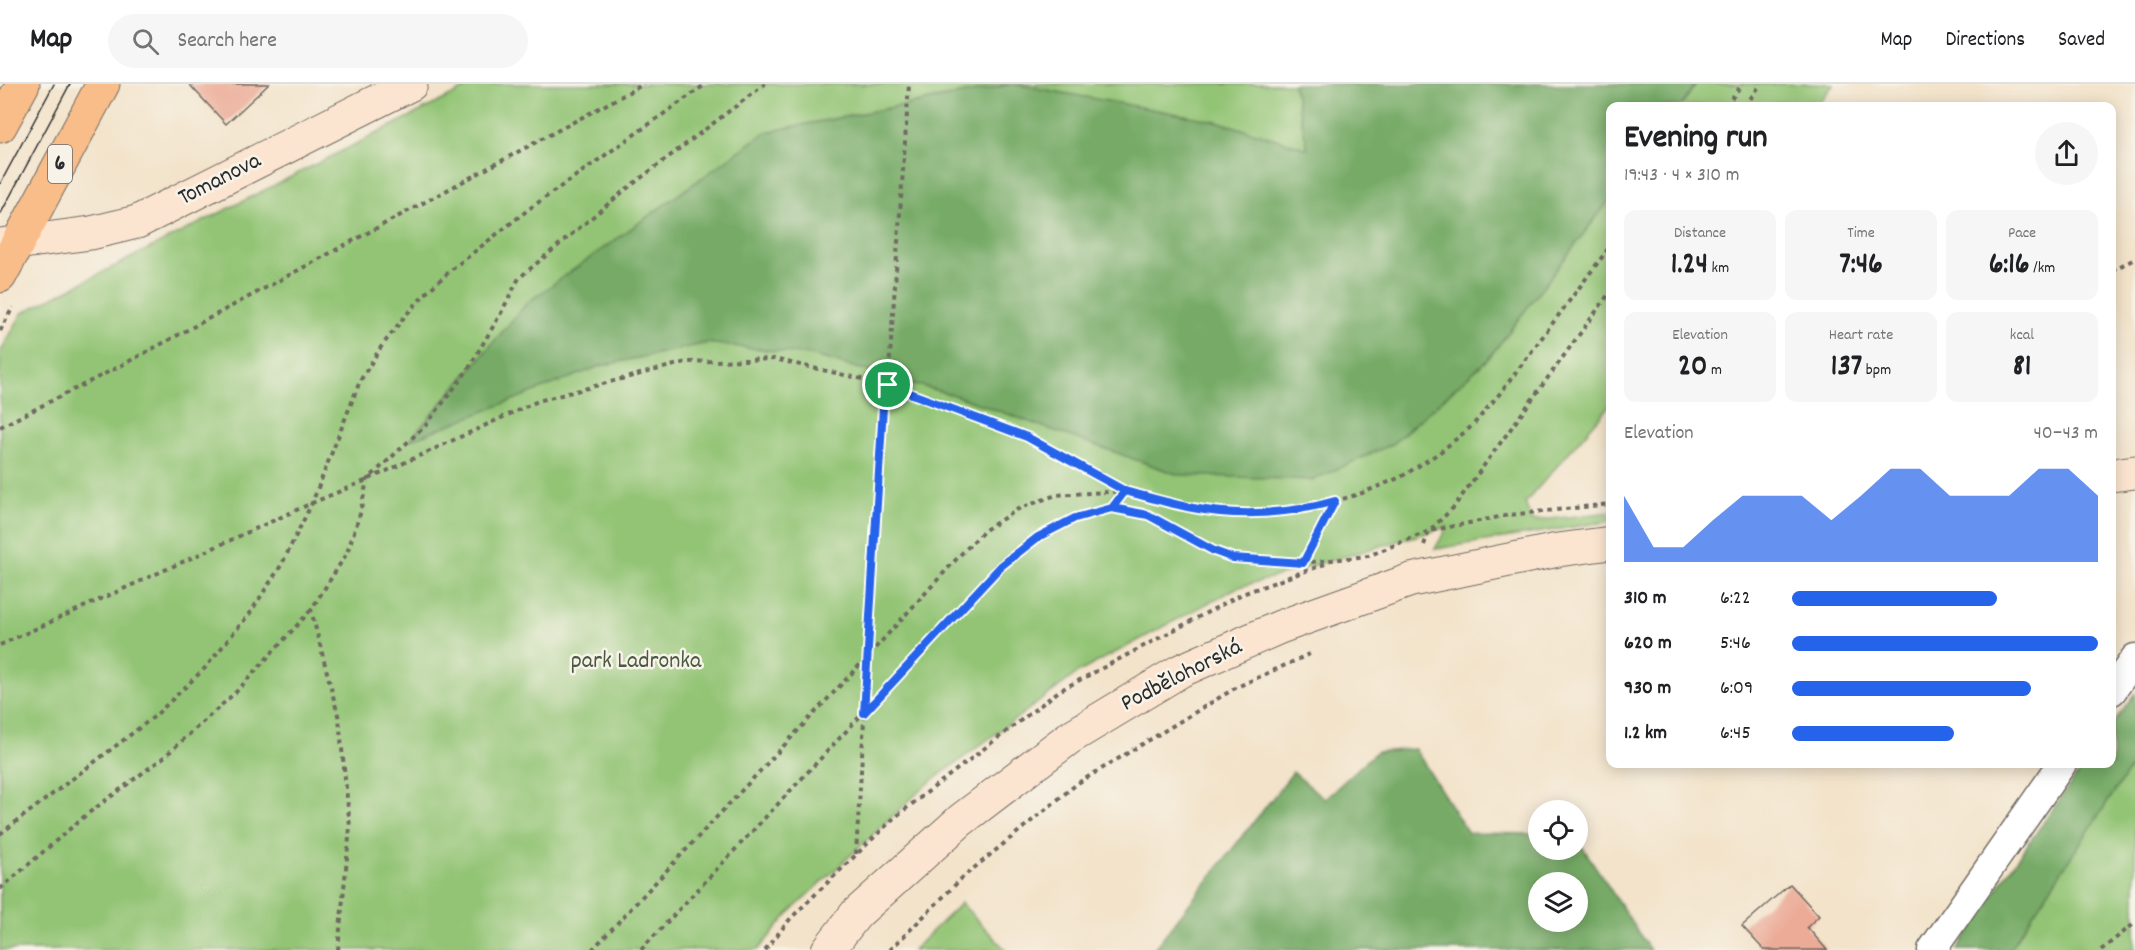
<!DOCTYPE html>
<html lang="en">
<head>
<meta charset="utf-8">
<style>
	:root { --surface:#fff; --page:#f6f6f6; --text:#202124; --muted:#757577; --line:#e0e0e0; --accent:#2563eb }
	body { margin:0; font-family:Dekko,sans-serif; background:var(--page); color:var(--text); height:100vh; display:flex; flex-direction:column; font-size:22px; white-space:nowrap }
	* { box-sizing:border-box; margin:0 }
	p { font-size:20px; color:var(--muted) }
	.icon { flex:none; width:33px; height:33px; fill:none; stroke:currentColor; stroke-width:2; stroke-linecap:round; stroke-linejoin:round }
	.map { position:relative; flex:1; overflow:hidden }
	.panel { position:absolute; left:1606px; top:18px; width:510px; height:666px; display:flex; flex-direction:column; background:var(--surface); border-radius:12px; box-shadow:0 3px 15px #0003 }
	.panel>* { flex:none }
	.tools { position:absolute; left:1528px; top:716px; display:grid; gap:12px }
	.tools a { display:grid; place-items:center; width:60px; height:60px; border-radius:50%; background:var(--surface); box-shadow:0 3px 15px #0003; font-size:30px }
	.pin { position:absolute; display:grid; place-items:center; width:51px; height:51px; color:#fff; margin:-26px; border:3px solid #fff; border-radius:50%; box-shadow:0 2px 6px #0007 }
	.round { display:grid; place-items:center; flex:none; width:63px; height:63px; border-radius:32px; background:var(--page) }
	.headline { display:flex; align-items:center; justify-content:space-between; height:102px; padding:0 18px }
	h1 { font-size:33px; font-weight:700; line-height:45px }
	.figures { display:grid; grid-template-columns:repeat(3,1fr); gap:9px; height:102px; padding:6px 18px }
	.figures div { display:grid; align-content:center; border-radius:12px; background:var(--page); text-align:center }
	.figures b { font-size:30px; font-weight:700 }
	.figures small { font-size:16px; font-weight:400 }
	.figures p { font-size:16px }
	.chart { height:168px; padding:12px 18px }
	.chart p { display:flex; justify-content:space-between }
	.chart svg { width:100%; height:108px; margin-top:6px; fill:var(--accent); opacity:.7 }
	ul { padding:0 18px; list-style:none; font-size:20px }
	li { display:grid; grid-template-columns:96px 72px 1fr; align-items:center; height:45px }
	li i { height:15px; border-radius:8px; background:var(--accent) }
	header { display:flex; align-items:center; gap:36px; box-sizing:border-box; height:84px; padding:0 30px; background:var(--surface); border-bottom:2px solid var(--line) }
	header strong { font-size:28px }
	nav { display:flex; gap:33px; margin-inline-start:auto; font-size:21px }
	.search { width:420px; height:54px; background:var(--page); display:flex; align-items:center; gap:15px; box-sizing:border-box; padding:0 21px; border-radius:33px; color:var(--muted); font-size:22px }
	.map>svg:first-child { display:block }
	.green { fill:#93c474; stroke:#5f7850; stroke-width:1.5 }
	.forest { fill:#76aa66; stroke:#506a48; stroke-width:1.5; fill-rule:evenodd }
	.building { fill:#ecab97 }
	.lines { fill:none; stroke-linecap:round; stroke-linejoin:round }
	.street-casing { stroke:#716b63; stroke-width:31 }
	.secondary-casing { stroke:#716b63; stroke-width:35 }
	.primary-casing { stroke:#716b63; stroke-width:35 }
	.path { stroke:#716b63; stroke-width:4; stroke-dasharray:4.5 4.5; stroke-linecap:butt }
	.street { stroke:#fff; stroke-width:28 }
	.secondary { stroke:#fce5d0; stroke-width:33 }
	.primary { stroke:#f8bd89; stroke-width:33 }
	.tram { stroke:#2b2b2b; stroke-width:1.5 }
	.route-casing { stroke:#fff; stroke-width:12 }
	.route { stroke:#2563eb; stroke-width:8 }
	.labels { text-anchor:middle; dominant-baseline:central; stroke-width:5; stroke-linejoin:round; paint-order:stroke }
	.shield { fill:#f7f3e8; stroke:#686764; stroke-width:1.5 }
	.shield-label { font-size:22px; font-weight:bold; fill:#2b2b2b }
	.street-label { font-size:24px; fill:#2b2b2b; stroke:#f7f3e8 }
	.park-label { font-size:24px; fill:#4a5941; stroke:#f7f3e8 }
</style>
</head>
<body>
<header>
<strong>Map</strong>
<div class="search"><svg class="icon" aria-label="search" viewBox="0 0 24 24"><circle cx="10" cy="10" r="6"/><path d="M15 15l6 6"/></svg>Search here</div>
<nav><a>Map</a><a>Directions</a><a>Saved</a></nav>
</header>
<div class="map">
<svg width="2135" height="866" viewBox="0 0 2135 866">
	<rect width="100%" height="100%" fill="#f7f3e8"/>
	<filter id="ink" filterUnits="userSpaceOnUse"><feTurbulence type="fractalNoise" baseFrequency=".0167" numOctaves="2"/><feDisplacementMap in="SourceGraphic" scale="12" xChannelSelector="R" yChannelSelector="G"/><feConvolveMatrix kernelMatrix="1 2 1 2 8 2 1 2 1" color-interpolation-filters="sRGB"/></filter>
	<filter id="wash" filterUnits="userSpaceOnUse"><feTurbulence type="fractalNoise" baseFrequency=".008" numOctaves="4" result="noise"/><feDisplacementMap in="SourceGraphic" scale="24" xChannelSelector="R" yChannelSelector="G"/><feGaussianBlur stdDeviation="1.35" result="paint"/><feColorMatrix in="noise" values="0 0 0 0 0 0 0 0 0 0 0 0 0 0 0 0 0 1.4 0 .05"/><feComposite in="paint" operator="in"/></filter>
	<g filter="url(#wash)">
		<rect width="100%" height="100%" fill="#f3e3ca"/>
		<path class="green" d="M474,0h537l-245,48 -239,171 -116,136 189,-73 107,-23 104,12 146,41 222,79 213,-31 96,-85 123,-161v206l-86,99 7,18 79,-9v9l-176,28 12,-22 -211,61 -157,84 -154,114 -134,125 -33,39h-758v-597l22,-40z
			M1014,0h279l16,65 -93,-28z
			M1696,0h138l-18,22h-135z
			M2135,677v189h-126z
			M961,819l45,47h-93z"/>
		<path class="forest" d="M1014,0l202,37 92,28 -15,-65h403l-15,22h-70v92l-123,161 -96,85 -79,36 -134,-5 -222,-79 -146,-41 -104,-12 -107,23 -190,74 117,-137 239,-171z
			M2135,609v68l-126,189h-52l52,-79 76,-107h27v-39z
			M1415,665l53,84 71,1v15h39v-9l72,110h-497l140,-178 32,27 51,-47zM1539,798h39v39h-39z"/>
		<g id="blocks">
			<path class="building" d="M189,0h80l-43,40z
				M1790,800l29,32 -12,11 20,23h-63l-22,-24z"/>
		</g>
	</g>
	<g filter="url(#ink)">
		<use href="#blocks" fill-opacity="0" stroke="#716b63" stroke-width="1.5"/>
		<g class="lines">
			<defs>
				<path id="street" d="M2112,607l23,-33
					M1932,866l130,-186"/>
				<path id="secondary" d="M0,161l91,-12 46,-11 274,-138
					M2112,391l23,-3
					M828,866l28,-36 105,-94 108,-82 111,-67 100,-44 131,-47 147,-30 53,-7"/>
				<path id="primary" d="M0,42l23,-42
					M0,192l103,-192"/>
			</defs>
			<use href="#street" class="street-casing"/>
			<use href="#secondary" class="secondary-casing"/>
			<use href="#primary" class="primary-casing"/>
			<path class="path" d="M1726,22l16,-22
				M1745,22l16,-22
				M2112,186l23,-11
				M0,247l13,-24
				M0,343l126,-64 518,-279
				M1112,424l13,-16
				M1424,461l5,-14 24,-23 158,-217
				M1303,478l32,-61
				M0,561l312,-142 55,-23 171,-79 148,-39 88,-3 114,26 139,52 98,54 68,18 42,4 39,-1 46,-6 42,-13 39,-16 38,-24 33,-27 30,-35 109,-146
				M0,750l155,-118 50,-48 45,-55 32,-49 30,-61 48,-122 21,-34 24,-31 22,-24 24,-22 78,-61 177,-125
				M856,770l27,-447 5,-22 21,-301
				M0,805l86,-74 78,-58 73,-66 73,-80
				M338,866l12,-123 -11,-108 -28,-109 36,-57 13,-39 7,-34 59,-55 41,-54 34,-58 18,-35 106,-88 140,-106
				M592,866l275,-293 95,-104 23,-23 33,-21 38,-14 69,-4
				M641,866l360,-384 37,-29 37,-19 37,-10 36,7 66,36 19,7 70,5 65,-7 61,-25 80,-16 102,-11
				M765,866l26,-32 104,-101 164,-126 183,-97 83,-30
				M890,866l73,-73 115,-94 159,-96 75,-34
				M2101,866l34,-27"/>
			<use href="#street" class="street"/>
			<use href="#secondary" class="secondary"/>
			<use href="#primary" class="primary"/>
			<path class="tram" d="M0,100l54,-100
				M0,131l70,-131"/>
		</g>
	</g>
	<g class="lines" filter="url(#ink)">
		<defs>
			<path id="route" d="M888,301l-5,22 -19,306 137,-147 37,-29 37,-19 37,-10 13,-17c23,6 45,13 68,17 45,9 98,6 142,-7l-32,62 -70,-5 -19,-7 -66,-36 -36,-7 13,-17 -98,-54 -139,-52"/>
		</defs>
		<use href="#route" class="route-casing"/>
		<use href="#route" class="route"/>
	</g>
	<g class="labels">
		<rect class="shield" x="48" y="61" width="24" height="38" rx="4.5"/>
		<g class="shield-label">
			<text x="60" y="80">6</text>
		</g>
		<g class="street-label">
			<text transform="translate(220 96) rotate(-27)">Tomanova</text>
			<text transform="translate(1182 592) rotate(-27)">Podbělohorská</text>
		</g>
		<g class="park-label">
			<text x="636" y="578">park Ladronka</text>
		</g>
	</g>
</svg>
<div class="tools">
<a><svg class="icon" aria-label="locate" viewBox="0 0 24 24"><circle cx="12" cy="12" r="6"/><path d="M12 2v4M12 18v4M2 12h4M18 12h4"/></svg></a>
<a><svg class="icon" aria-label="layers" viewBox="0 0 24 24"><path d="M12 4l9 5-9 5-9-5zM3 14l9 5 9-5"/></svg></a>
</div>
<div class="pin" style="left:888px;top:301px;background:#1e9e55"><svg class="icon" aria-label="arrive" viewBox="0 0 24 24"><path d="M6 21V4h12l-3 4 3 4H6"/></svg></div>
<section class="panel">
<div class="headline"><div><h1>Evening run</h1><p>19:43 · 4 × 310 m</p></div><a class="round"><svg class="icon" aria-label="share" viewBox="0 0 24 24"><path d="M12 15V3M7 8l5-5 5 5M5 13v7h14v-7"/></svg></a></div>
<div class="figures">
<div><p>Distance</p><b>1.24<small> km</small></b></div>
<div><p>Time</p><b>7:46</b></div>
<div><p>Pace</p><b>6:16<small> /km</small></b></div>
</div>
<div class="figures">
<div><p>Elevation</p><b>20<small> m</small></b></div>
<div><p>Heart rate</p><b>137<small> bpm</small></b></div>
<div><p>kcal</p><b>81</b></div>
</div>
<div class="chart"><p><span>Elevation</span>40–43 m</p>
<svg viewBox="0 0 160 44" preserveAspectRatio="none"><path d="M0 44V17L10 38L20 38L30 27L40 17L50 17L60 17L70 27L80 17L90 6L100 6L110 17L120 17L130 17L140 6L150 6L160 17V44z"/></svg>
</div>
<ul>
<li><b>310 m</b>6:22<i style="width:67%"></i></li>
<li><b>620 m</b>5:46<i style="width:100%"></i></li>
<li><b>930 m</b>6:09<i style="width:78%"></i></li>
<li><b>1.2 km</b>6:45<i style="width:53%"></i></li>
</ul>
</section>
</div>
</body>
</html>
